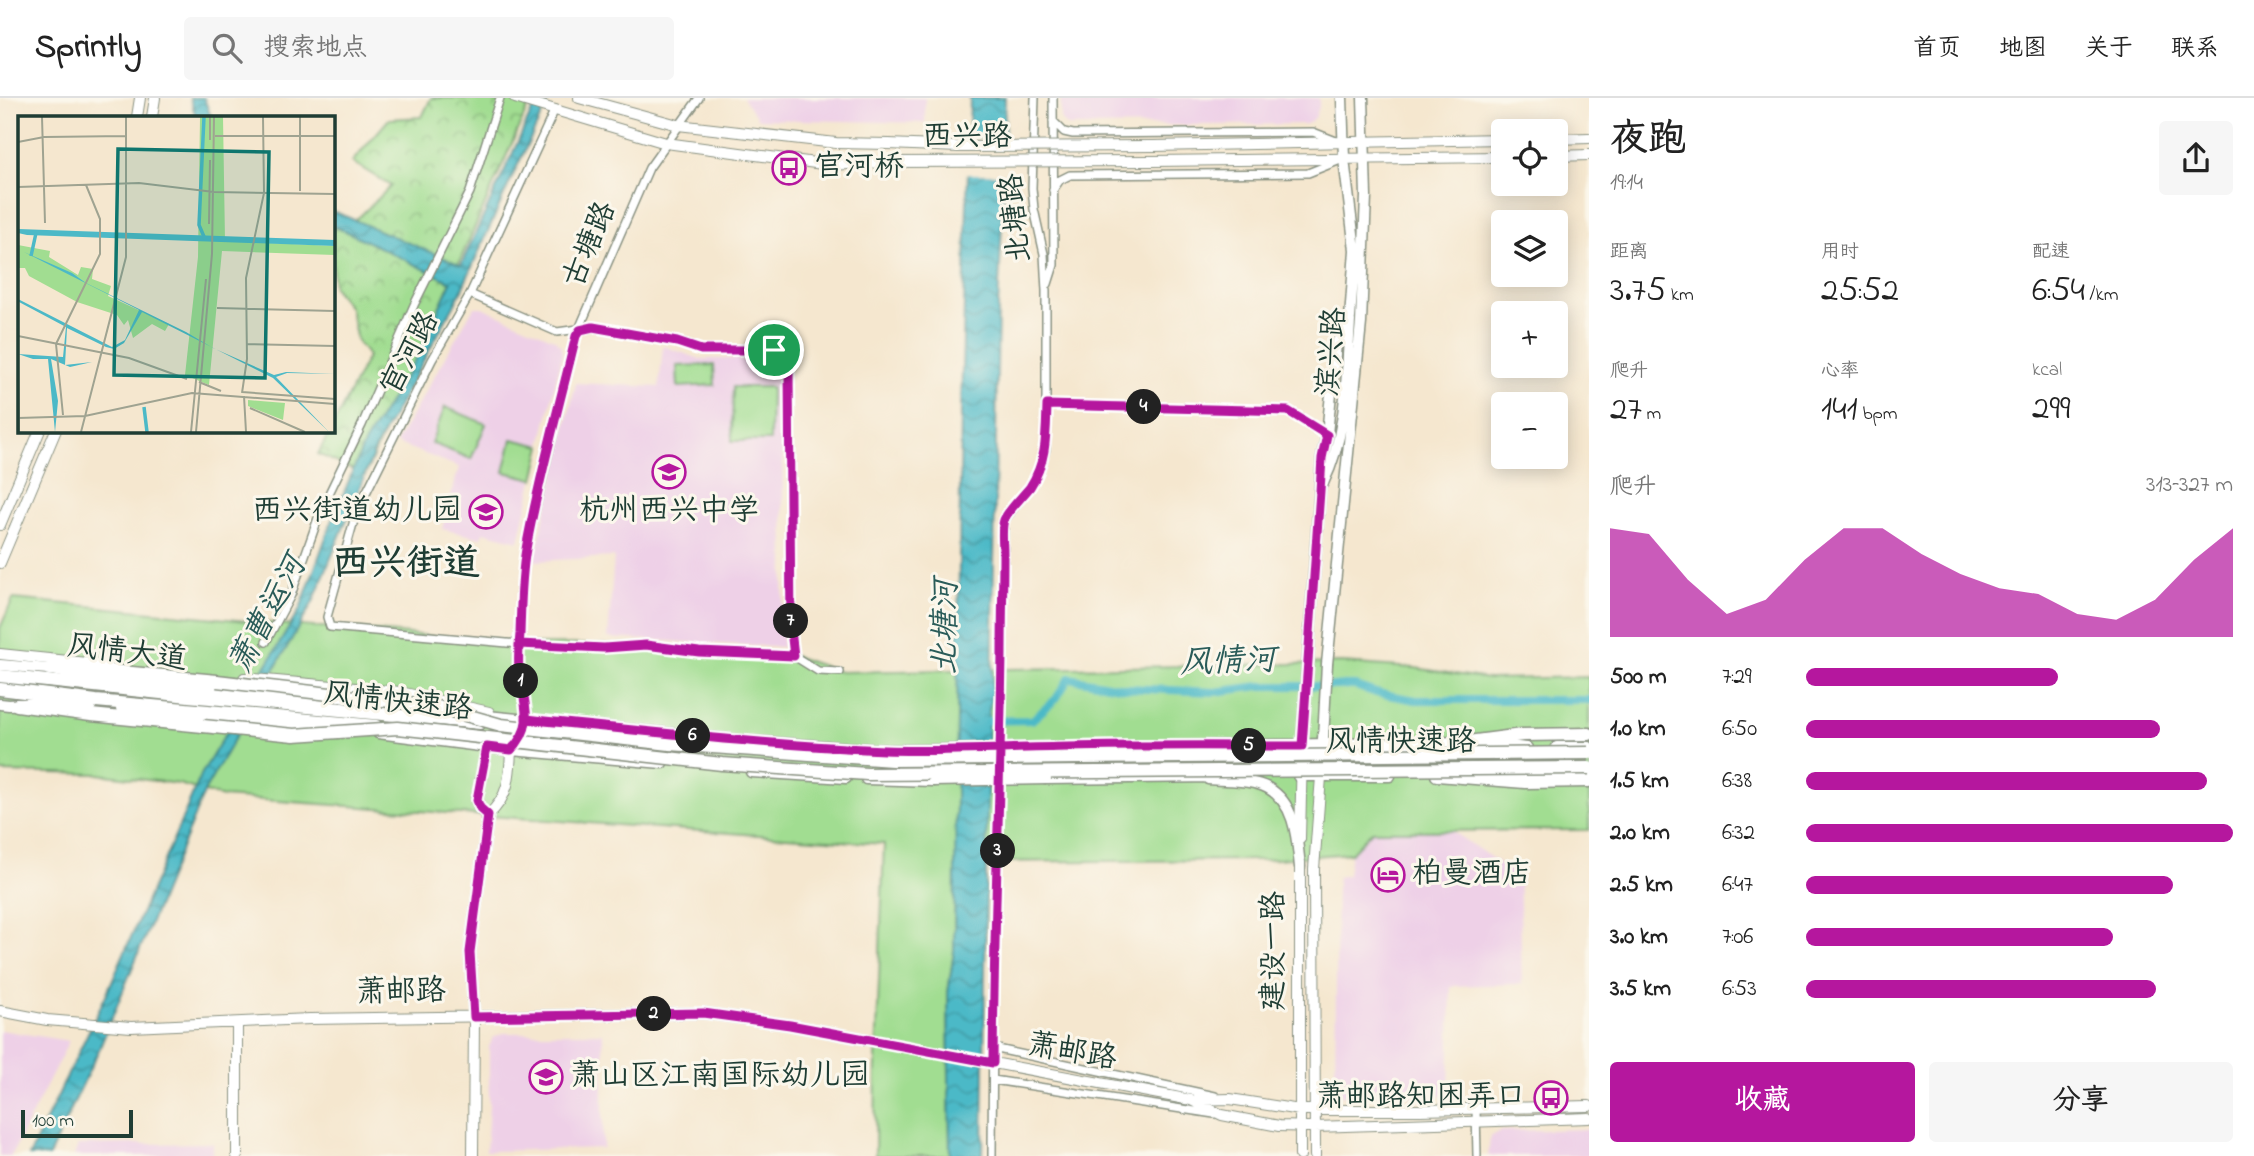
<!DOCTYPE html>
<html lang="zh">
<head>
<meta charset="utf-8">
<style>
	:root { --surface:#fff; --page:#f6f6f6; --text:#222; --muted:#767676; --line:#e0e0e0; --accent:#b5179e }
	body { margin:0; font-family:"Indie Flower","LXGW WenKai TC",sans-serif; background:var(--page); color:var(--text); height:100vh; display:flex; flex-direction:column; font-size:26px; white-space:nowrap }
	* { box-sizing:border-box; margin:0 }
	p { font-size:23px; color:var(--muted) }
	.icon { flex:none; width:38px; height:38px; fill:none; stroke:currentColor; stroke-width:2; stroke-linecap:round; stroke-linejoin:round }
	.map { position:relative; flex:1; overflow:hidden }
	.details { display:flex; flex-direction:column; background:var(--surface); width:665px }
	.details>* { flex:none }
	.fabs { position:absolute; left:1491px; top:21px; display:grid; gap:14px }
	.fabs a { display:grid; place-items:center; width:77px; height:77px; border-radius:7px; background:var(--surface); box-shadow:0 4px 18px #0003; font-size:35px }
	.scale { position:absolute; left:21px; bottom:18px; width:112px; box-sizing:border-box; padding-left:7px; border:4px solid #1f3d34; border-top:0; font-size:19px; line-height:24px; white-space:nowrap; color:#1f3d34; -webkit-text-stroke:5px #fbf7ec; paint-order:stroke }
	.pin { position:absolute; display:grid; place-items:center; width:60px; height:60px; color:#fff; margin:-30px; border:4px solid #fff; border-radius:50%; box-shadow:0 2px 7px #0007 }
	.km { position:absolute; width:35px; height:35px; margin:-18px; border-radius:50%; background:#222; color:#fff; font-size:19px; line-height:35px; text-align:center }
	.round { display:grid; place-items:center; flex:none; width:74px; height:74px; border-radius:7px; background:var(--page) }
	.summary { display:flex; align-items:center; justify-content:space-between; height:119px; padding:0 21px }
	h1 { font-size:38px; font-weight:600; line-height:52px }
	.stats { display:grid; grid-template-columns:repeat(3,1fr); gap:10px; height:119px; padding:7px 21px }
	.stats div { display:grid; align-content:center }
	.stats b { font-size:35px; font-weight:600 }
	.stats small { font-size:19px; font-weight:400 }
	.stats p { font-size:19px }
	.chart { height:196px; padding:14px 21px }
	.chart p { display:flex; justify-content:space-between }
	.chart svg { width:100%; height:126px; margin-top:7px; fill:var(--accent); opacity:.7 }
	.button { display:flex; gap:14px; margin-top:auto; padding:14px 21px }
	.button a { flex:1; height:80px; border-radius:7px; background:var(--accent); color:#fff; font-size:28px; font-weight:600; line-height:80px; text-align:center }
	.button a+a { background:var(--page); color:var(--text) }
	ul { padding:0 21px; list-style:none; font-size:23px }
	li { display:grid; grid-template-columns:112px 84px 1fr; align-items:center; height:52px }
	li i { height:18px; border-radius:9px; background:var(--accent) }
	header { display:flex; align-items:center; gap:42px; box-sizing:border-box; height:98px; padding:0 35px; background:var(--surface); border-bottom:2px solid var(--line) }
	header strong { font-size:33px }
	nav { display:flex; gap:38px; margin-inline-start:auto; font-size:24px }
	.search { width:490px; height:63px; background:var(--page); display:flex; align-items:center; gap:18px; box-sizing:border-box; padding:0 24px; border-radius:7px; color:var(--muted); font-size:26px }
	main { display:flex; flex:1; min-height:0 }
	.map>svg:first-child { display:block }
	.built { fill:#eed0e7 }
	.green { fill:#a1dd91; stroke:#608d62; stroke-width:2 }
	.park { fill:url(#park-crowns); stroke:#608d62; stroke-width:2 }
	.water { fill:url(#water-waves); stroke:#367b7e; stroke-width:2 }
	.pier { fill:#f5e7cf }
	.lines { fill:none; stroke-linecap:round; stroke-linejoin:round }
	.canal { stroke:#4cb9c7; stroke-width:8 }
	.street-casing { stroke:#8a9282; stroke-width:10 }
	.secondary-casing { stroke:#8a9282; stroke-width:12 }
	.primary-casing { stroke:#8a9282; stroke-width:13 }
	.highway-casing { stroke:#8a9282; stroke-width:15 }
	.street { stroke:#fff; stroke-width:7 }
	.secondary { stroke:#fff; stroke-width:10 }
	.primary { stroke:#fff; stroke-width:10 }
	.highway { stroke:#fff; stroke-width:12 }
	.secondary-bridge-casing { stroke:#8a9282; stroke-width:12; stroke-linecap:butt }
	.primary-bridge-casing { stroke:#8a9282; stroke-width:13; stroke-linecap:butt }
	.highway-bridge-casing { stroke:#8a9282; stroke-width:15; stroke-linecap:butt }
	.secondary-bridge { stroke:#fff; stroke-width:10 }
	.primary-bridge { stroke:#fff; stroke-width:10 }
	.highway-bridge { stroke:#fff; stroke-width:12 }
	.route-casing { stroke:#fff; stroke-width:14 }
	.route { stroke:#b5179e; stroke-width:9 }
	.labels { text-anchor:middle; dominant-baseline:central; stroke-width:6; stroke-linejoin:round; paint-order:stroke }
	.street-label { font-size:30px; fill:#1f3d34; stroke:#fbf7ec }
	.poi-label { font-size:30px; fill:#1f3d34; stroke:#fbf7ec; text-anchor:start }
	.water-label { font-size:32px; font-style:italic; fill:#2a5c59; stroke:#fbf7ec }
	.district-label { font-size:37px; font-weight:bold; fill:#1f3d34; stroke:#fbf7ec }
	.inset-river { fill:none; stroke:#4cb9c7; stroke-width:3.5 }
	.inset-road { fill:none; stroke:#9fa391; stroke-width:2 }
	.view { fill:#0f766e; fill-opacity:0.15; stroke:#0f766e; stroke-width:3.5 }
	.inset-edge { fill:none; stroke:#1f3d34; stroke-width:3.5 }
</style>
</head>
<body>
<header>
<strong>Sprintly</strong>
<div class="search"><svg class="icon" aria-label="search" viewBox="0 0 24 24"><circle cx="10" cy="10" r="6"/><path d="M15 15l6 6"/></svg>搜索地点</div>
<nav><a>首页</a><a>地图</a><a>关于</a><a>联系</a></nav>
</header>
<main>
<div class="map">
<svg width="1589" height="1058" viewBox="0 0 1589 1058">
	<defs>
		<pattern id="park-crowns" width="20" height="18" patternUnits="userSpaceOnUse" patternTransform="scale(1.75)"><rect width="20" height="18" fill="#a1dd91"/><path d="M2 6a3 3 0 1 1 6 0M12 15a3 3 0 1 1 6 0" fill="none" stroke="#83b477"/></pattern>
		<pattern id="water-waves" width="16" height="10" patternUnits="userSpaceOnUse" patternTransform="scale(1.75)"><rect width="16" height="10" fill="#4cb9c7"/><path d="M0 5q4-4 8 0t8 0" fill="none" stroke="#3f98a2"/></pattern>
	</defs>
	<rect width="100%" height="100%" fill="#fbf7ec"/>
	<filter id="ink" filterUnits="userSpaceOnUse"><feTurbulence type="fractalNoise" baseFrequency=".0143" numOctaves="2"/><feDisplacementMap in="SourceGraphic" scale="14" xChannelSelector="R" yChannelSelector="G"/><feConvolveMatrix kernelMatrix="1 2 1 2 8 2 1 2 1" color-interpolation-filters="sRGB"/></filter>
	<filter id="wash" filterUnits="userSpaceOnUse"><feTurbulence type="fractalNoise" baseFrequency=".00686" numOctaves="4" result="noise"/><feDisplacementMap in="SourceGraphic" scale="28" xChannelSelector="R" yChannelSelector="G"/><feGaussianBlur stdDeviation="1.57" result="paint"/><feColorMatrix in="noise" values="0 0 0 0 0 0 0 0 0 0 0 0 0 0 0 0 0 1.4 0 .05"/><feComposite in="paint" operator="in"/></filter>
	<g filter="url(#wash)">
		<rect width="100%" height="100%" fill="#f5e7cf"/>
		<path class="built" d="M743,0h182v25l-167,-4z
			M1061,0h258v9l-4,11 -8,6 -239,2 -4,-3 -3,-5z
			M474,209h8l74,33 5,6 1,8 -43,187 -36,-9 -2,6 -39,-9 17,-62 -63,-24z
			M663,248l37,13h68l8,2 5,10 3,189 -2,87 -174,-9 6,-81 -80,4 42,-178 83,4z
			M1450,732l52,35h17l3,119 -71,2 -2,110 -114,-1 2,-218 11,-2 3,-22 21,-22z
			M0,932l69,11 -58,115h-11z
			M503,935h100v115l-117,3 3,-45v-59l4,-9z
			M1589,1031v27h-101l2,-19 11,-6z
			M213,1045v13h-139l4,-11z"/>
		<path class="green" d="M714,267l1,20 -37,2 -1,-21z
			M733,289h38l-1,54h-38z
			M445,309l41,17 -15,35 -40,-16z
			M512,341l30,7 -8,33 -30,-7z
			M13,501l300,28h17l189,17 127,1 148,11 46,16 502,-9 73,5 73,11 101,-2v153l-217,1 -21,22 -86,7 -310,2 -1,89 -6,42 2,163h-75l1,-96 8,-216 -662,-47 -43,-13 -81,-10 -98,-2v-144z"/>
		<path class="park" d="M431,0h101l-167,377 -47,-21 12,-23 2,-1 1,-4 35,-70 -11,-15 -7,-33 -17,-21v-59l4,1 22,-12 32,-31 -39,-24 37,-43 33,-2z"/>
		<path class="water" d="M190,0h14l7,19h-15z
			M538,0h12l-37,77 -54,121 -82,149 -64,157 -108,188 -105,257 -51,109h-20l77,-161 96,-222 98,-164 30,-83 34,-82 52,-86 35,-76 -118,-57v-14l128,54z
			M970,0h35l-1,80 -6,130 -6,386 -4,21 -5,441h-33l-2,-163 6,-42 7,-543z"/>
		<path class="pier" d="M966,40h42l-1,36h-42z"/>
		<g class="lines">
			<path class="canal" d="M978,623l54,-1 24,-21 13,-21 56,10 90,4 45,-6h95l21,7 40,7h173"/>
		</g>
	</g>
	<g filter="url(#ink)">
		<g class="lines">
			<defs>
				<path id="street" d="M555,11l-85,185 -38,66 -76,153 -29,104 3,10 189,17 85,4 42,-3 53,7 95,4
					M1053,23l11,11 9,2 240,-2 23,9
					M1053,92l7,-10 10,-5 238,-2 30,-12
					M1048,186l6,-19 -1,-167
					M470,196l87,38 36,-5 84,15 24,8 65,-1c14,1 20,8 23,21l2,260 3,26 24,15 22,1
					M1047,307l241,6 39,23
					M266,544l25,-47 30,-85 41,-85 52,-120 56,-113 30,-94
					M519,644l2,-2 6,-33 -8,-33v-30l3,-65 4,-30 50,-213 73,-168 50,-70
					M1000,655l4,-232 26,-35 10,-17 6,-20v-158l-2,-37 -10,-45 -2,-21 3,-90
					M993,950l222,48
					M993,982l221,34
					M1476,1011l1,47
					M992,1058l1,-145 6,-232"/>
				<path id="secondary" d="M515,0l151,45 164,22 59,-3
					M579,0l99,27 158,18 53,1
					M137,19l3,-19
					M152,19l3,-19
					M1556,41l33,-1
					M1153,48l350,-7
					M1556,58l33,-1
					M1153,63l350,-4
					M0,427l40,-95
					M0,465l56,-133
					M0,556l107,11
					M244,580l156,14 89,20
					M487,649l-10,53 3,9 8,6c21,-18 22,-39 23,-65
					M1300,741l2,-89
					M0,913l47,9 84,7 179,-8 393,-6 87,12 401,75 31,15 57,11 36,1 274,-9
					M1195,1002l35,-1 70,11h120l169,-4
					M237,1058v-132
					M473,1058l1,-139 -4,-65 18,-137
					M1300,1058v-294
					M1315,1058l-1,-287 7,-92"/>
				<path id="primary" d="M1323,385c25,-51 23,-106 27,-162
					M0,567l49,4 51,11 253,23
					M0,606l9,1 43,-3 39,4
					M121,611l203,19
					M477,617l268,26 141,9h45
					M378,635l133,17 151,13
					M1302,648l20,-288 5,-24 9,-90 14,-26 5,-68 -11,-91 -2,-61
					M1557,649h32
					M1043,650l425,-6 59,6
					M751,674l95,6
					M1511,677h78
					M1298,678h92
					M1321,679l6,-113 34,-341 5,-127 -3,-98
					M866,681l67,2
					M1046,681l169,-2
					M1208,681c18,2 44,0 60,9 28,16 29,51 32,79"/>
				<path id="highway" d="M49,571l51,1 117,11
					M0,578l189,20 291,27
					M0,591l96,12 280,25
					M17,607l74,10 112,11
					M1468,644l54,-7 67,-1
					M1437,677l88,7 64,-1"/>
			</defs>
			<use href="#street" class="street-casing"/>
			<use href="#secondary" class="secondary-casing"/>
			<use href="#primary" class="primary-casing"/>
			<use href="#highway" class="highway-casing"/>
			<use href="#street" class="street"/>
			<use href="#secondary" class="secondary"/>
			<use href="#primary" class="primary"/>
			<use href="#highway" class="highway"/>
			<defs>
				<path id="secondary-bridge" d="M889,46l70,3 194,-1
					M889,64l264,-1"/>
				<path id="primary-bridge" d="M931,652l112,-2
					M933,683l113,-2"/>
				<path id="highway-bridge" d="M217,583l217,25 67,19 169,19 222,16 697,-7
					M203,628l91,9 104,-7 324,36 145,10 722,-6"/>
			</defs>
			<use href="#secondary-bridge" class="secondary-bridge-casing"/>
			<use href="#primary-bridge" class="primary-bridge-casing"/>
			<use href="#highway-bridge" class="highway-bridge-casing"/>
			<use href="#secondary-bridge" class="secondary-bridge"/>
			<use href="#primary-bridge" class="primary-bridge"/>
			<use href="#highway-bridge" class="highway-bridge"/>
		</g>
	</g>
	<g class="lines" filter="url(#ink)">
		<defs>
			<path id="route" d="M774,252h-73l-24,-8 -84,-15 -13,3 -4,6c-17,71 -37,141 -50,213 -5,28 -5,56 -6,85 -1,13 -3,29 0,42 5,30 15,50 -9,74l-24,-3 -10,53 3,8 8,7 -18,137 4,65 229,-4 87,12 203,38c1,-136 7,-273 9,-409 0,-34 1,-68 1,-102 0,-9 -2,-23 1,-32 4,-10 19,-24 26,-33 17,-26 16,-52 17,-82l241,6 39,24 -5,23 -2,33 -18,255c-77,0 -155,-1 -233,1 -61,1 -123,5 -185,3 -119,-5 -239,-19 -358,-31 1,-16 -5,-30 -7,-46 -1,-9 0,-20 0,-29l85,4 42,-3 53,7 95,4 -3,-26 -2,-260 -2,-8 -13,-12"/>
		</defs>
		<use href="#route" class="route-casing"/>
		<use href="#route" class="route"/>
	</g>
	<defs>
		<symbol id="bus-ring" viewBox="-11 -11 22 22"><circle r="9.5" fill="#fbf7ec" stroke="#b5179e" stroke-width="1.5"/><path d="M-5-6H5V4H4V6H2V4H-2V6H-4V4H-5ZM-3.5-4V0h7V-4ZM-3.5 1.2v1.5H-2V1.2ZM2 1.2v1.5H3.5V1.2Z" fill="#b5179e"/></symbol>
		<symbol id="school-ring" viewBox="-11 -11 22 22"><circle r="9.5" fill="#fbf7ec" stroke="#b5179e" stroke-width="1.5"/><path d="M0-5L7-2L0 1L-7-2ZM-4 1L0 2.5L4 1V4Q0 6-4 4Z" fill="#b5179e"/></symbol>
		<symbol id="hotel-ring" viewBox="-11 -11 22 22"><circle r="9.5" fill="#fbf7ec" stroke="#b5179e" stroke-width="1.5"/><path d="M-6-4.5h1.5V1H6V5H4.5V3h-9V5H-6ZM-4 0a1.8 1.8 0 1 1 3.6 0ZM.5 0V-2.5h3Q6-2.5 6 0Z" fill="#b5179e"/></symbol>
	</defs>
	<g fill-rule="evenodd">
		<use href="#bus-ring" x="770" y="51" width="38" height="38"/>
		<use href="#school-ring" x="650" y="355" width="38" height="38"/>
		<use href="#school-ring" x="467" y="395" width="38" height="38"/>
		<use href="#hotel-ring" x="1369" y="758" width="38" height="38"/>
		<use href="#school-ring" x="527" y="960" width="38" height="38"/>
		<use href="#bus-ring" x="1532" y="981" width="38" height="38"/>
	</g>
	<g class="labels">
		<g class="street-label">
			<text x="967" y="40">西兴路</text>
			<text transform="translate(1017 120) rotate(-96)">北塘路</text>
			<text transform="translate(591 147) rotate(-67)">古塘路</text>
			<text transform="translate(1333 254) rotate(-85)">滨兴路</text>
			<text transform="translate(411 256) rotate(-62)">官河路</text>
			<text transform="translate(127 556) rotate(7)">风情大道</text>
			<text transform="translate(398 605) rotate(6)">风情快速路</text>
			<text x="1401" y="645">风情快速路</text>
			<text transform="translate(1275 853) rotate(-90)">建设一路</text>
			<text transform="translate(401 895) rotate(-1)">萧邮路</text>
			<text transform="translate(1072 955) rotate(10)">萧邮路</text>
		</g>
		<g class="poi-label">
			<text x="814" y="70">官河桥</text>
			<text x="462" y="414" text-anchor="end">西兴街道幼儿园</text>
			<text x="669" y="414" text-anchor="middle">杭州西兴中学</text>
			<text x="1412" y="777">柏曼酒店</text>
			<text x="570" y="979">萧山区江南国际幼儿园</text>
			<text x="1526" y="1000" text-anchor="end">萧邮路知困弄口</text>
		</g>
		<g class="water-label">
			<text transform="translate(269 517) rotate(-62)">萧曹运河</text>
			<text transform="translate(947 529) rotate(-89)">北塘河</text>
			<text transform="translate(1228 565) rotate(-2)">风情河</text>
		</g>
		<g class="district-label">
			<text x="406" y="467">西兴街道</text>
		</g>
	</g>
	<g transform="translate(18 18)">
		<rect width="317" height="317" fill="#f5e7cf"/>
		<path d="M182,1h23l2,124 110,5v9l-113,-4 -13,134 -24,-10 13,-118z" fill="#a1dd91"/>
		<path d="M0,129l32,6 -1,6 29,18 3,-8 12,2 -1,10 19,7 -3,10 61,28 -4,7 -13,-7 -19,14 -5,-18 -4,5 -7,-10 -40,-13 -48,-26 -4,-8h-7zM230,284l37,3 -2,17 -35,-14z" fill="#a1dd91"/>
		<path d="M0,113l317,11v6l-308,-11 -9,-2zM6,136l48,21 14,10 100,49 27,16 61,27 12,-3 49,2 -48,-1 -11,4 53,55 -56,-54 -131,-66 -18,31 -10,6 -8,-2 -39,-19 -2,37 27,-3 -22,5 -19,-8 7,42 -3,31 -7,-73h-15l-15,-5 45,3 3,-30 -47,-25 -1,-3 94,48 13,-7 14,-30z" fill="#4cb9c7"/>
		<path class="inset-river" d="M186,1l-5,108 6,14M13,140l5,-23M126,291l3,25"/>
		<path class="inset-road" d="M24,1l3,106M197,20h120M192,24v-23M0,26l26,-5 82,-1M0,71l121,-4 75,9 121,2M282,75v-74M191,108l1,-64M199,192l118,3M0,220l111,22 58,21M228,228l89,2M0,247l1,69M181,266l22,9M224,276l93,7M224,277l5,-34 -1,-81 18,-85 -1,-76M226,280l2,36M232,292l55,24M45,299l-7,-71 44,-90v-35l-14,-34M0,302l67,-2 107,-23 143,11M63,316l45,-175v-140M173,316l15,-153M178,316l16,-178 2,-137"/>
		<path class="view" d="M100,33l151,3 -4,226 -151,-3z"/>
		<rect width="317" height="317" class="inset-edge"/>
	</g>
</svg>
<div class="fabs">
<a><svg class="icon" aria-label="locate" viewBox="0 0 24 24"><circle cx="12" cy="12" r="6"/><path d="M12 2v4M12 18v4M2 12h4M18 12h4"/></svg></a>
<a><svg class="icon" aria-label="layers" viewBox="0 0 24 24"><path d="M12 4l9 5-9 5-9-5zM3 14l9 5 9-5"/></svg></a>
<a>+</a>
<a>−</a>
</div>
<div class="scale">100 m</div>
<div class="pin" style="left:774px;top:252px;background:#1e9e55"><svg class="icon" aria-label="arrive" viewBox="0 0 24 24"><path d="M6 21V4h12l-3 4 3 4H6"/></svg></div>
<b class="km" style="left:521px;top:583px">1</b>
<b class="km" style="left:654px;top:916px">2</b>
<b class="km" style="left:998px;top:753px">3</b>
<b class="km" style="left:1144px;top:309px">4</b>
<b class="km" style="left:1249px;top:648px">5</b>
<b class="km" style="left:693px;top:638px">6</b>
<b class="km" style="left:791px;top:523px">7</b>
</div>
<section class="details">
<div class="summary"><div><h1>夜跑</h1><p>19:14</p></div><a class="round"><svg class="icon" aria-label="share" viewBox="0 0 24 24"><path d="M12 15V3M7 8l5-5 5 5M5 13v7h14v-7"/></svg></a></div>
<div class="stats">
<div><p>距离</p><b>3.75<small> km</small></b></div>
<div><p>用时</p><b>25:52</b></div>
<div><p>配速</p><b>6:54<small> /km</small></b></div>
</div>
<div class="stats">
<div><p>爬升</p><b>27<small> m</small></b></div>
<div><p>心率</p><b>141<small> bpm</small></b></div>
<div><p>kcal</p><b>299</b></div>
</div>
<div class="chart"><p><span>爬升</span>313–327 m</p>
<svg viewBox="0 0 160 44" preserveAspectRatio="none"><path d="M0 44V6L10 8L20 24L30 36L40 31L50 17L60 6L70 6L80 15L90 22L100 27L110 29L120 36L130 38L140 31L150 17L160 6V44z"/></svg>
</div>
<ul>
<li><b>500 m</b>7:29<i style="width:59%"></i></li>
<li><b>1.0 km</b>6:50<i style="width:83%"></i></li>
<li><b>1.5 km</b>6:38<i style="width:94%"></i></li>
<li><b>2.0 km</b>6:32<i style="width:100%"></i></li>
<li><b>2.5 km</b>6:47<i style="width:86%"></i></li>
<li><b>3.0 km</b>7:06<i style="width:72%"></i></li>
<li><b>3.5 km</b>6:53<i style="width:82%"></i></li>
</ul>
<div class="button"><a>收藏</a><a>分享</a></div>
</section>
</main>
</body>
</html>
